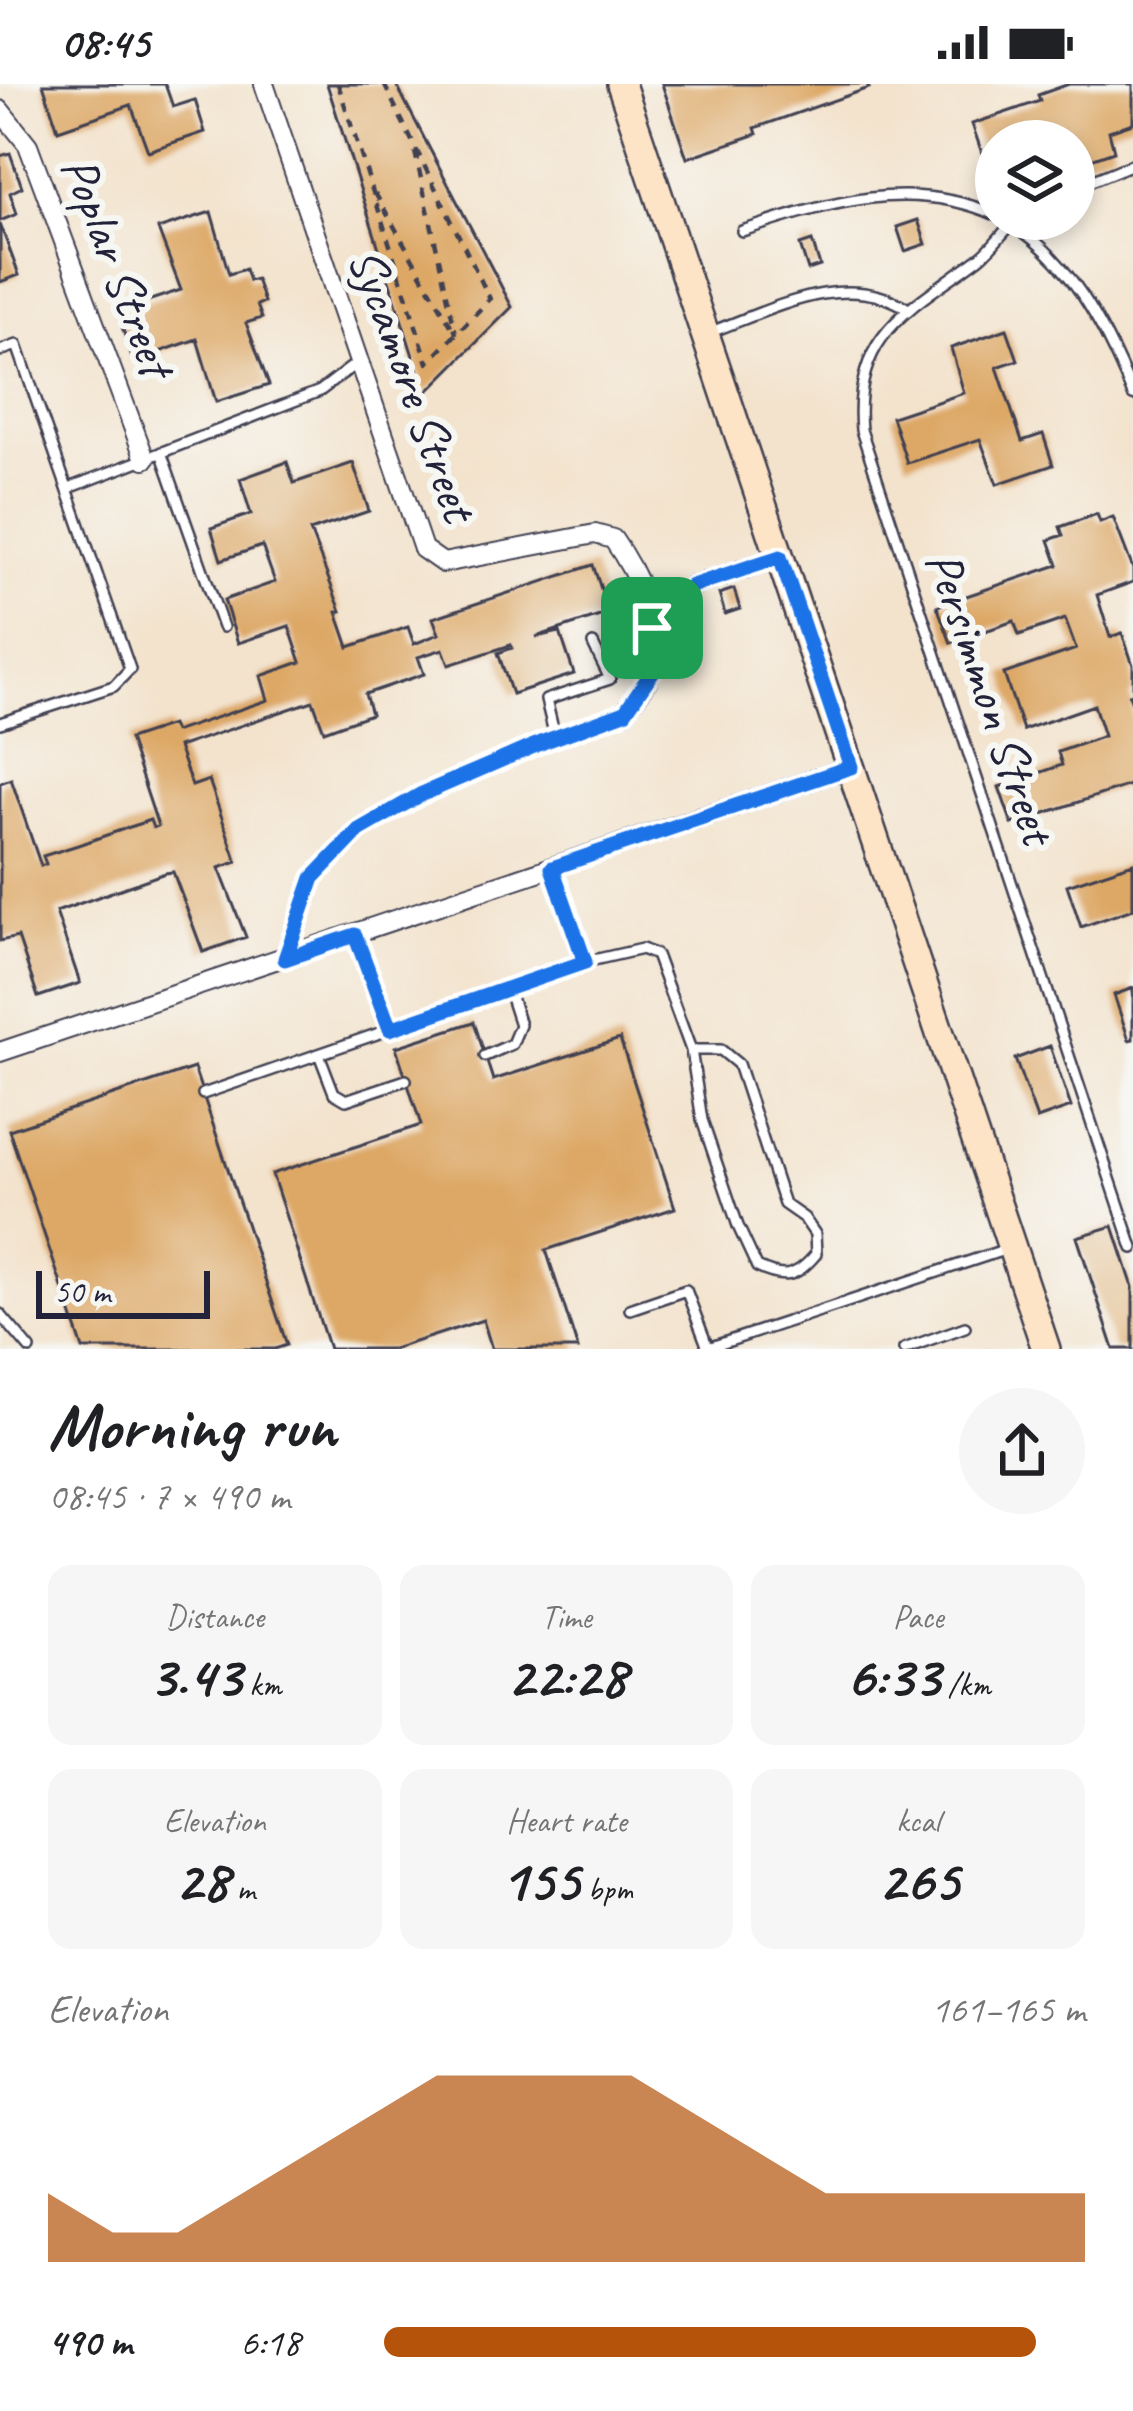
<!DOCTYPE html>
<html lang="en">
<head>
<meta charset="utf-8">
<style>
	:root { --surface:#fff; --page:#f6f6f6; --text:#202124; --muted:#757577; --accent:#b45309 }
	body { margin:0; font-family:Caveat,sans-serif; background:var(--page); color:var(--text); height:100vh; display:flex; flex-direction:column; font-size:45px; white-space:nowrap }
	* { box-sizing:border-box; margin:0 }
	p { font-size:39px; color:var(--muted) }
	.icon { flex:none; width:66px; height:66px; fill:none; stroke:currentColor; stroke-width:2; stroke-linecap:round; stroke-linejoin:round }
	.map { position:relative; height:1265px; overflow:hidden }
	.sheet { display:flex; flex-direction:column; background:var(--surface); flex:1 }
	.sheet>* { flex:none }
	.tools { position:absolute; left:975px; top:36px; display:grid; gap:24px }
	.tools a { display:grid; place-items:center; width:120px; height:120px; border-radius:50%; background:var(--surface); box-shadow:0 6px 18px #0003; font-size:60px }
	.scale { position:absolute; left:36px; bottom:30px; width:174px; box-sizing:border-box; padding-left:12px; border:6px solid #22223b; border-top:0; font-size:33px; line-height:42px; white-space:nowrap; color:#22223b; -webkit-text-stroke:9px #f6f6f2; paint-order:stroke }
	.pin { position:absolute; display:grid; place-items:center; width:102px; height:102px; color:#fff; margin:-51px; border-radius:24px; box-shadow:0 6px 18px #0006 }
	.round { display:grid; place-items:center; flex:none; width:126px; height:126px; border-radius:63px; background:var(--page) }
	.overview { display:flex; align-items:center; justify-content:space-between; height:204px; padding:0 48px }
	h1 { font-size:66px; font-weight:600; line-height:90px }
	.metrics { display:grid; grid-template-columns:repeat(3,1fr); gap:18px; height:204px; padding:12px 48px }
	.metrics div { display:grid; align-content:center; border-radius:24px; background:var(--page); text-align:center }
	.metrics b { font-size:60px; font-weight:600 }
	.metrics small { font-size:33px; font-weight:400 }
	.metrics p { font-size:33px }
	.chart { height:336px; padding:24px 48px }
	.chart p { display:flex; justify-content:space-between }
	.chart svg { width:100%; height:216px; margin-top:12px; fill:var(--accent); opacity:.7 }
	ul { padding:0 48px; list-style:none; font-size:39px }
	li { display:grid; grid-template-columns:192px 144px 1fr; align-items:center; height:90px }
	li i { height:30px; border-radius:15px; background:var(--accent) }
	.status { display:flex; justify-content:space-between; align-items:center; height:84px; padding:0 60px; background:var(--surface); direction:ltr }
	.status svg { height:33px; fill:currentColor }
	.map>svg:first-child { display:block }
	.building { fill:#dda866 }
	.lines { fill:none; stroke-linecap:round; stroke-linejoin:round }
	.lane-casing { stroke:#413f51; stroke-width:14 }
	.street-casing { stroke:#413f51; stroke-width:22 }
	.secondary-casing { stroke:#413f51; stroke-width:32 }
	.path { stroke:#413f51; stroke-width:4.5; stroke-dasharray:9 9; stroke-linecap:butt }
	.lane { stroke:#fff; stroke-width:9 }
	.street { stroke:#fff; stroke-width:18 }
	.secondary { stroke:#fee4c6; stroke-width:27 }
	.route-casing { stroke:#fff; stroke-width:24 }
	.route { stroke:#1a73e8; stroke-width:15 }
	.labels { text-anchor:middle; dominant-baseline:central; stroke-width:12; stroke-linejoin:round; paint-order:stroke }
	.street-label { font-size:51px; fill:#22223b; stroke:#f6f6f2 }
</style>
</head>
<body>
<div class="status"><b>08:45</b><svg viewBox="0 0 49 12"><path d="M0 12V9h3v3zM5 12V6h3v6zM10 12V3h3v9zM15 12V0h3v12zM26 1h20v11H26zM47 4h2v5h-2z"/></svg></div>
<div class="map">
<svg width="1133" height="1265" viewBox="0 0 1133 1265">
	<rect width="100%" height="100%" fill="#f6f6f2"/>
	<filter id="ink" filterUnits="userSpaceOnUse"><feTurbulence type="fractalNoise" baseFrequency=".00833" numOctaves="2"/><feDisplacementMap in="SourceGraphic" scale="24" xChannelSelector="R" yChannelSelector="G"/><feConvolveMatrix kernelMatrix="1 2 1 2 8 2 1 2 1" color-interpolation-filters="sRGB"/></filter>
	<filter id="wash" filterUnits="userSpaceOnUse"><feTurbulence type="fractalNoise" baseFrequency=".004" numOctaves="4" result="noise"/><feDisplacementMap in="SourceGraphic" scale="48" xChannelSelector="R" yChannelSelector="G"/><feGaussianBlur stdDeviation="2.7" result="paint"/><feColorMatrix in="noise" values="0 0 0 0 0 0 0 0 0 0 0 0 0 0 0 0 0 1.4 0 .05"/><feComposite in="paint" operator="in"/></filter>
	<g filter="url(#wash)">
		<rect width="100%" height="100%" fill="#f3e3cd"/>
		<g id="blocks">
			<path class="building" d="M43,0h122l8,23 22,-7 10,32 -57,19 -17,-46 -73,25z
				M327,0h69l116,223 -87,87z
				M662,0h205l2,4 -114,40 2,6 -70,24z
				M1069,0h64v39l-24,8 5,20 -40,14v-24h-78v27l-8,3 -16,-47 68,-23 -2,-6z
				M10,69l12,34 -12,6 7,21 -17,7v-65z
				M211,128l18,62 16,-5 4,12 7,-2 8,23 -7,3 5,13 -16,5 23,62 -53,17 -19,-63 -64,22 -16,-50 64,-21 -23,-61z
				M918,136l8,24 -21,7 -8,-24z
				M0,140l19,51 -19,7z
				M812,157l8,25 -12,4 -8,-25z
				M1007,245l11,31 -21,7 25,74 21,-7 10,31 -56,19 -17,-45 -73,24 -15,-46 72,-24 -13,-45z
				M287,378l7,21 59,-20 16,48 -59,20 31,80 -4,1 12,35 59,-20 6,17 25,-10 -6,-16 160,-53 16,48 -73,24 24,-5 14,42 -62,20 -14,-41 14,-5 -1,-3 -62,20 -6,-16 -25,8 6,17 -59,20 6,20 -47,17 -11,-30 -135,46 14,39 17,-6 28,82 -18,6 27,69 -43,15 -30,-80 -8,1 -109,39 24,71 -42,14 -20,-60 -18,4v-158l11,-4 30,87 5,-2 -3,-8 35,-11 72,-25 3,8 5,-2 -29,-87 42,-14 3,7 94,-32 -7,-24 40,-14 -12,-36 -51,17 -14,-43 51,-18 -13,-36 -41,14 -10,-32 40,-14 -11,-35z
				M1097,430l3,8 13,-5 20,52v13l-36,13 13,42 12,-4 11,32v29l-4,1 4,10v79l-121,40 -13,-37 63,-22 -4,-13 46,-16 -10,-31 -71,25 -19,-56 72,-25 -11,-30 -46,16 -5,-14 -63,22 -14,-37 121,-41 -9,-25 14,-5 -3,-8z
				M734,505l6,20 -15,5 -6,-20z
				M1133,779v46l-52,18 -14,-42z
				M1133,904v51l-4,1 -15,-45z
				M474,938l19,58 127,-41 55,169 -129,42 32,99h-86l-9,-29 -90,29h-64l-57,-175 149,-49 -25,-78z
				M1050,962l21,61 -34,12 -22,-60z
				M194,984l93,277 -12,4h-192l-74,-219z
				M1113,1142l20,61v62h-19l-37,-112z"/>
		</g>
	</g>
	<g filter="url(#ink)">
		<use href="#blocks" fill-opacity="0" stroke="#413f51" stroke-width="3"/>
		<g class="lines">
			<defs>
				<path id="lane" d="M1074,104l59,-24
					M1004,135c66,38 101,108 129,176
					M1018,135c-15,11 -24,28 -39,39 -68,51 -127,75 -118,172l272,818
					M742,147c85,-28 168,-54 254,-16
					M708,249c64,-23 135,-64 199,-25
					M0,267l17,-6 113,324 -16,17 -114,37
					M161,368l62,175
					M69,404l251,-97 38,-29
					M555,653l-9,-37 64,-21 -17,-35
					M552,784l33,94 57,-13 14,6 35,95 11,70 36,106 19,41c27,13 39,11 59,-13l-1,-20 -11,-16 -20,-14 -46,-140 -17,-14h-30
					M355,851l35,94
					M287,870l26,-76 47,-48 60,-35 123,-54 82,-29
					M319,970l15,39 12,7 60,-20
					M485,972l27,-12 8,-19 -12,-37
					M203,1010l382,-132
					M630,1225l56,-19 22,58
					M0,1230l30,35
					M705,1265l302,-100
					M904,1265l61,-22"/>
				<path id="street" d="M264,0l159,465 20,14 152,-29 18,5c23,33 48,83 41,125 -2,16 -20,34 -29,48
					M0,26l28,35 117,314
					M651,544l41,-42 88,-29
					M0,968l851,-285"/>
				<path id="secondary" d="M621,0l425,1265"/>
			</defs>
			<use href="#lane" class="lane-casing"/>
			<use href="#street" class="street-casing"/>
			<use href="#secondary" class="secondary-casing"/>
			<path class="path" d="M338,0l90,279 62,-64 -106,-215
				M415,68l41,182
				M375,109l78,136"/>
			<use href="#lane" class="lane"/>
			<use href="#street" class="street"/>
			<use href="#secondary" class="secondary"/>
		</g>
	</g>
	<g class="lines" filter="url(#ink)">
		<defs>
			<path id="route" d="M780,473l71,210 -299,101 33,94 -195,67 -35,-94 -70,24 28,-81 46,-48 61,-35 123,-53 82,-30 30,-44 -3,-40 40,-42z"/>
		</defs>
		<use href="#route" class="route-casing"/>
		<use href="#route" class="route"/>
	</g>
	<g class="labels">
		<g class="street-label">
			<text transform="translate(118 182) rotate(69)">Poplar Street</text>
			<text transform="translate(413 300) rotate(70)">Sycamore Street</text>
			<text transform="translate(991 613) rotate(71)">Persimmon Street</text>
		</g>
	</g>
</svg>
<div class="tools">
<a><svg class="icon" aria-label="layers" viewBox="0 0 24 24"><path d="M12 4l9 5-9 5-9-5zM3 14l9 5 9-5"/></svg></a>
</div>
<div class="scale">50 m</div>
<div class="pin" style="left:652px;top:544px;background:#1e9e55"><svg class="icon" aria-label="arrive" viewBox="0 0 24 24"><path d="M6 21V4h12l-3 4 3 4H6"/></svg></div>
</div>
<section class="sheet">
<div class="overview"><div><h1>Morning run</h1><p>08:45 · 7 × 490 m</p></div><a class="round"><svg class="icon" aria-label="share" viewBox="0 0 24 24"><path d="M12 15V3M7 8l5-5 5 5M5 13v7h14v-7"/></svg></a></div>
<div class="metrics">
<div><p>Distance</p><b>3.43<small> km</small></b></div>
<div><p>Time</p><b>22:28</b></div>
<div><p>Pace</p><b>6:33<small> /km</small></b></div>
</div>
<div class="metrics">
<div><p>Elevation</p><b>28<small> m</small></b></div>
<div><p>Heart rate</p><b>155<small> bpm</small></b></div>
<div><p>kcal</p><b>265</b></div>
</div>
<div class="chart"><p><span>Elevation</span>161–165 m</p>
<svg viewBox="0 0 160 44" preserveAspectRatio="none"><path d="M0 44V30L10 38L20 38L30 30L40 22L50 14L60 6L70 6L80 6L90 6L100 14L110 22L120 30L130 30L140 30L150 30L160 30V44z"/></svg>
</div>
<ul>
<li><b>490 m</b>6:18<i style="width:93%"></i></li>
</ul>
</section>
</body>
</html>
